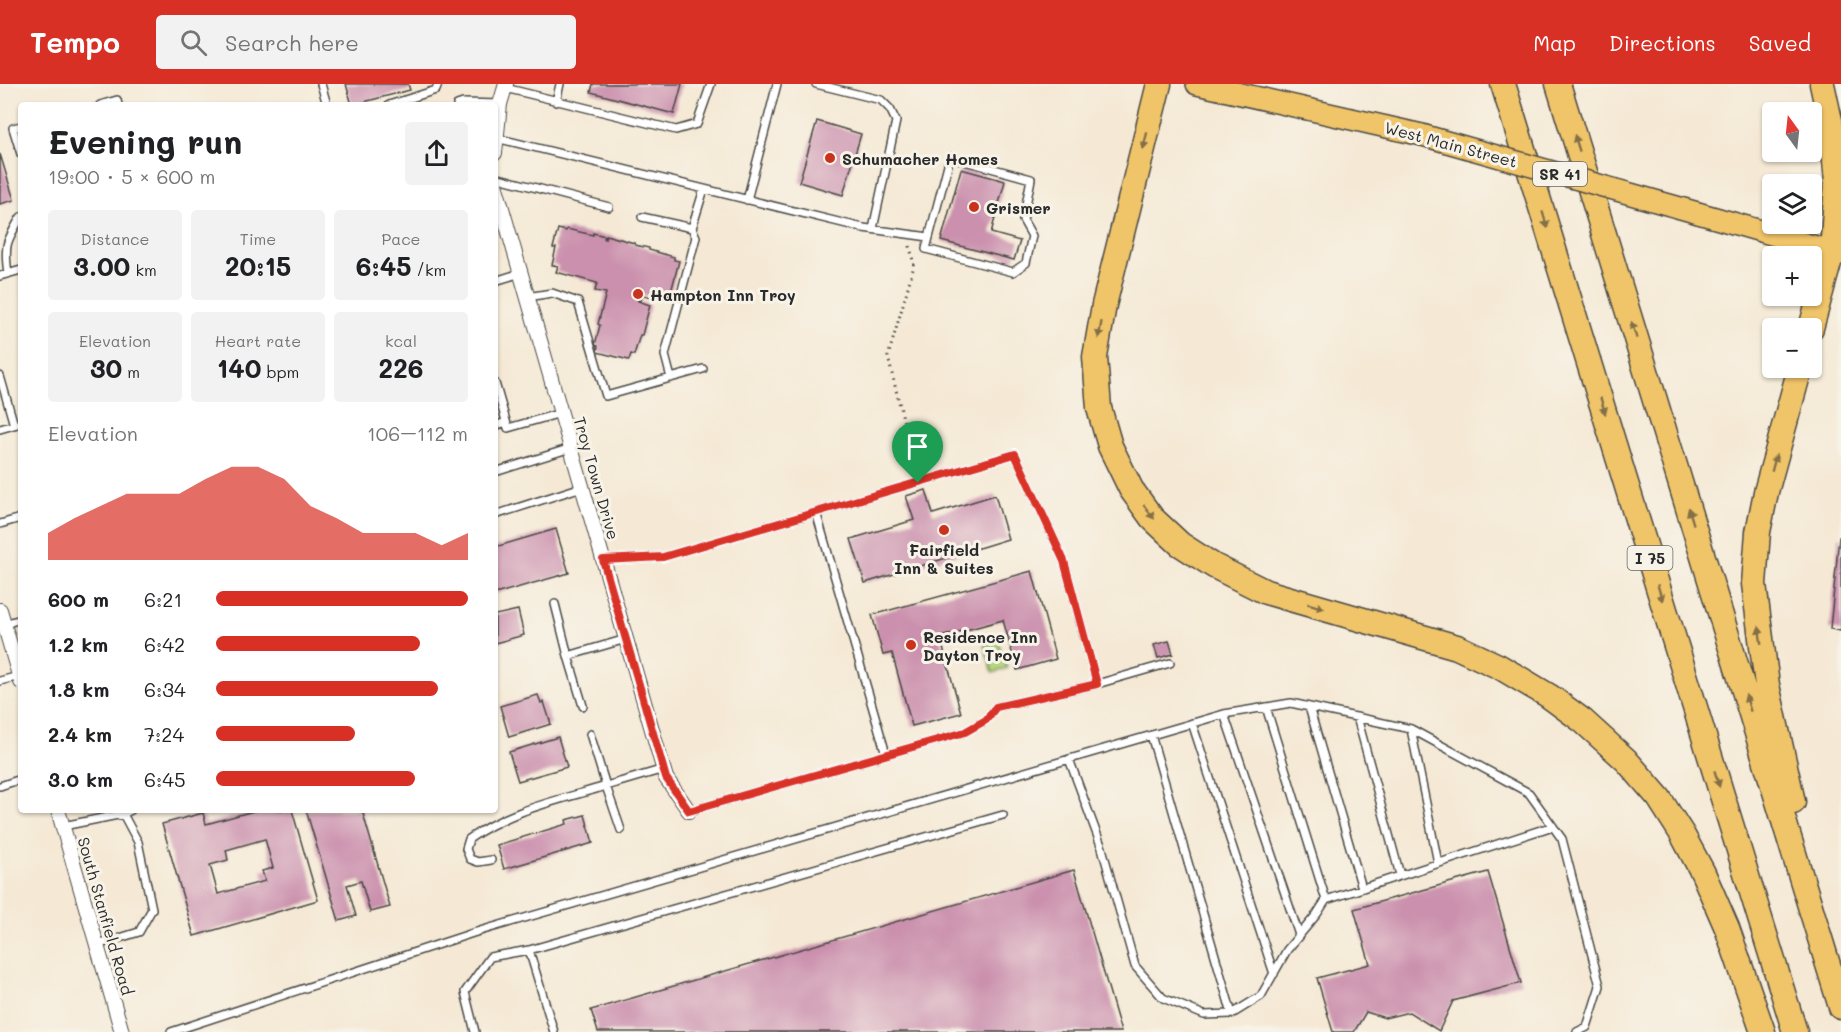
<!DOCTYPE html>
<html lang="en">
<head>
<meta charset="utf-8">
<style>
	:root { --surface:#fff; --page:#f2f2f2; --text:#202124; --muted:#757577; --accent:#d93025 }
	body { margin:0; font-family:Mali,sans-serif; background:var(--page); color:var(--text); height:100vh; display:flex; flex-direction:column; font-size:22px; white-space:nowrap }
	* { box-sizing:border-box; margin:0 }
	p { font-size:20px; color:var(--muted) }
	.icon { flex:none; width:33px; height:33px; fill:none; stroke:currentColor; stroke-width:2; stroke-linecap:round; stroke-linejoin:round }
	.map { position:relative; flex:1; overflow:hidden }
	.side { position:absolute; left:18px; top:18px; width:480px; height:711px; display:flex; flex-direction:column; background:var(--surface); border-radius:6px; box-shadow:0 2px 4px #0004 }
	.side>* { flex:none }
	.needle { width:39px; rotate:345deg }
	.fabs { position:absolute; left:1762px; top:18px; display:grid; gap:12px }
	.fabs a { display:grid; place-items:center; width:60px; height:60px; border-radius:6px; background:var(--surface); box-shadow:0 2px 4px #0004; font-size:30px }
	.pin { position:absolute; display:grid; place-items:center; width:51px; height:51px; color:#fff; margin:-62px -26px; border-radius:50% 50% 50% 0; rotate:-45deg; box-shadow:0 0 6px #0007 }
	.pin .icon { rotate:45deg }
	.round { display:grid; place-items:center; flex:none; width:63px; height:63px; border-radius:6px; background:var(--page) }
	.summary { display:flex; align-items:center; justify-content:space-between; height:102px; padding:0 30px }
	h1 { font-size:33px; font-weight:800; line-height:45px }
	.stats { display:grid; grid-template-columns:repeat(3,1fr); gap:9px; height:102px; padding:6px 30px }
	.stats div { display:grid; align-content:center; border-radius:6px; background:var(--page); text-align:center }
	.stats b { font-size:26px; font-weight:800 }
	.stats small { font-size:16px; font-weight:400 }
	.stats p { font-size:16px }
	.chart { height:168px; padding:12px 30px }
	.chart p { display:flex; justify-content:space-between }
	.chart svg { width:100%; height:108px; margin-top:6px; fill:var(--accent); opacity:.7 }
	ul { padding:0 30px; list-style:none; font-size:20px }
	li { display:grid; grid-template-columns:96px 72px 1fr; align-items:center; height:45px }
	li i { height:15px; border-radius:8px; background:var(--accent) }
	header { display:flex; align-items:center; gap:36px; box-sizing:border-box; height:84px; padding:0 30px; background:var(--accent); color:#fff }
	header strong { font-size:28px }
	nav { display:flex; gap:33px; margin-inline-start:auto; font-size:21px }
	.search { width:420px; height:54px; background:var(--page); display:flex; align-items:center; gap:15px; box-sizing:border-box; padding:0 21px; border-radius:6px; color:var(--muted); font-size:22px }
	.map>svg:first-child { display:block }
	.green { fill:#b6d77e; stroke:#708154; stroke-width:1.5 }
	.building { fill:#cb90ad; fill-rule:evenodd }
	.lines { fill:none; stroke-linecap:round; stroke-linejoin:round }
	.service-casing { stroke:#494844; stroke-width:10 }
	.minor-casing { stroke:#494844; stroke-width:16 }
	.primary-casing { stroke:#494844; stroke-width:24 }
	.motorway-casing { stroke:#494844; stroke-width:27 }
	.path { stroke:#494844; stroke-width:3; stroke-dasharray:1.5 4.5; stroke-linecap:butt }
	.service { stroke:#fff; stroke-width:7 }
	.minor { stroke:#fff; stroke-width:14 }
	.primary { stroke:#f0c469; stroke-width:21 }
	.motorway { stroke:#f0c469; stroke-width:24 }
	.primary-bridge-casing { stroke:#494844; stroke-width:24; stroke-linecap:butt }
	.primary-bridge { stroke:#f0c469; stroke-width:21 }
	.oneway { fill:#847047 }
	.route-casing { stroke:#fff; stroke-width:12 }
	.route { stroke:#d93025; stroke-width:8 }
	.poi-dot { fill:#c8321e; stroke:#f7f3e8; stroke-width:2 }
	.labels { text-anchor:middle; dominant-baseline:central; stroke-width:6; stroke-linejoin:round; paint-order:stroke }
	.shield { fill:#f7f3e8; stroke:#686764; stroke-width:1.5 }
	.shield-label { font-size:15px; font-weight:bold; fill:#2b2b2b }
	.street-label { font-size:16px; fill:#2b2b2b; stroke:#f7f3e8 }
	.poi-label { font-size:16px; font-weight:bold; fill:#2b2b2b; stroke:#f7f3e8; text-anchor:start }
</style>
</head>
<body>
<header>
<strong>Tempo</strong>
<div class="search"><svg class="icon" aria-label="search" viewBox="0 0 24 24"><circle cx="10" cy="10" r="6"/><path d="M15 15l6 6"/></svg>Search here</div>
<nav><a>Map</a><a>Directions</a><a>Saved</a></nav>
</header>
<div class="map">
<svg width="1841" height="948" viewBox="0 0 1841 948">
	<rect width="100%" height="100%" fill="#f7f3e8"/>
	<filter id="ink" filterUnits="userSpaceOnUse"><feTurbulence type="fractalNoise" baseFrequency=".0167" numOctaves="2"/><feDisplacementMap in="SourceGraphic" scale="12" xChannelSelector="R" yChannelSelector="G"/><feConvolveMatrix kernelMatrix="1 2 1 2 8 2 1 2 1" color-interpolation-filters="sRGB"/></filter>
	<filter id="wash" filterUnits="userSpaceOnUse"><feTurbulence type="fractalNoise" baseFrequency=".008" numOctaves="4" result="noise"/><feDisplacementMap in="SourceGraphic" scale="24" xChannelSelector="R" yChannelSelector="G"/><feGaussianBlur stdDeviation="1.35" result="paint"/><feColorMatrix in="noise" values="0 0 0 0 0 0 0 0 0 0 0 0 0 0 0 0 0 1.4 0 .05"/><feComposite in="paint" operator="in"/></filter>
	<g filter="url(#wash)">
		<rect width="100%" height="100%" fill="#f5e9d5"/>
		<path class="green" d="M998,557l9,27 -14,5 -9,-28z"/>
		<g id="blocks">
			<path class="building" d="M346,0h62l2,6 -58,15z
				M593,0h89l-8,30 -83,-22z
				M817,37l44,13 -18,61 -44,-13z
				M0,70l14,46 -14,4z
				M961,85l44,12 -14,52 29,8 -6,19 -73,-19z
				M558,145l8,2 1,-2 26,6v-2l12,3 -1,2 1,1 1,-4 28,8 1,2 14,3v2l25,7v3l5,1 -9,35 -6,-2 -2,5 -19,-4 -2,5h-3v1l12,4 -8,30h-2l-6,20 -3,-1 -2,6 -32,-8 1,-6 -3,-1 5,-20 -2,-1 8,-31 -11,-2 2,-8 -41,-11 2,-6 -6,-1 4,-17h-3z
				M926,406l7,24 62,-19 13,44 -143,44 -14,-44 63,-19 -8,-24z
				M556,445l13,44 -74,21v-47z
				M1839,453h2v94l-11,-2z
				M1032,487l24,88 -39,11 -14,-50 -63,17 21,76 -49,13 -20,-73 -9,2 -11,-40z
				M518,526l6,25 -29,8v-28z
				M1169,557l4,13 -15,4 -4,-13z
				M538,611l3,8 3,-1 7,22 -42,13 -9,-31z
				M558,653l9,30 -49,14 -9,-29z
				M257,726h35l26,90 -124,36 -32,-112 41,-11 3,11zM265,755l8,29 -11,3 3,10 -47,13 -8,-29 18,-5 -2,-10z
				M306,726h56l28,97 -20,5 -9,-31 -14,4 9,31 -17,5z
				M585,731l8,28 -89,26 -7,-24 70,-21 -1,-4z
				M1074,786l47,162h-523l-7,-22z
				M1488,788l33,111 -68,18 -14,30 -30,-19 -24,6 -19,-6 -12,20h-21l-16,-54 53,-14 -16,-55z"/>
		</g>
	</g>
	<g filter="url(#ink)">
		<use href="#blocks" fill-opacity="0" stroke="#494844" stroke-width="1.5"/>
		<g class="lines">
			<defs>
				<path id="service" d="M321,0l6,21
					M816,0l65,16 9,9 6,12 -23,108
					M505,4l171,42 21,-6 14,-40
					M556,18l4,-18
					M100,21l17,-5 1,5
					M389,21l47,-15 2,-6
					M457,21l6,-2 37,1
					M21,42l-8,2 8,26
					M496,54l367,90 66,9
					M950,73l81,22 -8,41 9,16 -6,27 -13,9 -87,-23z
					M495,93l114,30
					M747,116l30,-116
					M642,133l50,11
					M8,190c-4,-29 -2,-32 13,-57
					M0,192l21,-6
					M495,197l26,-8
					M527,213l25,-4 26,9 28,94 97,-27
					M0,292l14,49
					M671,294l-6,-23 31,-118 -4,-9 12,-39
					M495,299l13,45 53,-15
					M495,342l11,-4
					M0,345l21,-6
					M495,388l76,-24
					M816,428l70,242
					M495,431l87,-28
					M0,440l21,-6
					M603,476l60,-3 352,-103 49,107 33,123
					M555,520l13,52 58,-17
					M4,540l17,-5
					M568,572l15,50
					M0,597l19,-5
					M1266,623l60,193
					M1309,623l53,181
					M1224,630l75,221
					M1357,633l43,158
					M1192,639l82,251
					M1411,645l27,134
					M590,650l16,52 58,-17
					M1151,651l81,279
					M1069,675l33,89 33,118 28,32 41,17 28,-1 29,-18 26,-46 30,-36 9,-14 227,-74
					M0,702l21,-7
					M689,727l276,-79 21,-12 10,-13 101,-23 73,-21
					M123,730l8,-4
					M63,742l60,-12 15,28 14,67 -13,23 -42,13
					M491,776l-13,2 -8,-3 -4,-10 3,-10c40,-29 91,-39 137,-53l15,44
					M171,948l302,-99 751,-219 67,-11 120,26 118,64 33,46 38,147 -13,41 -10,5
					M475,948l-10,-40 25,-35 39,-7
					M554,948l-25,-82 474,-135"/>
				<path id="minor" d="M495,69l5,-49 6,-20
					M495,100l171,594 23,33
					M0,526l21,72
					M58,726l64,222"/>
				<path id="primary" d="M1197,0l225,51
					M1698,129l143,41"/>
				<path id="motorway" d="M1159,0l-55,221 -9,52 4,51 11,38 21,43 21,29 28,26 34,22 52,26 191,55 43,20 49,29 34,25 43,39 33,38 23,36 21,39 24,55 36,104
					M1503,0l292,948
					M1558,0l283,923
					M1811,244l21,-76 5,-71 -5,-51 -10,-46
					M1793,718l-26,-117 -13,-101 4,-52 8,-40 34,-124"/>
			</defs>
			<use href="#service" class="service-casing"/>
			<use href="#minor" class="minor-casing"/>
			<use href="#primary" class="primary-casing"/>
			<use href="#motorway" class="motorway-casing"/>
			<path class="path" d="M910,162l4,20 -26,91 28,115"/>
			<use href="#service" class="service"/>
			<use href="#minor" class="minor"/>
			<use href="#primary" class="primary"/>
			<use href="#motorway" class="motorway"/>
			<defs>
				<path id="primary-bridge" d="M1422,51l276,78"/>
			</defs>
			<use href="#primary-bridge" class="primary-bridge-casing"/>
			<use href="#primary-bridge" class="primary-bridge"/>
		</g>
		<defs><path id="oneway-solid" d="M-6-.8H1V-3.2L6.5 0L1 3.2V.8H-6Z" transform="scale(1.5)"/></defs>
		<g class="oneway">
			<use href="#oneway-solid" transform="translate(1145 57) rotate(104)"/>
			<use href="#oneway-solid" transform="translate(1577 59) rotate(-107)"/>
			<use href="#oneway-solid" transform="translate(1545 136) rotate(73)"/>
			<use href="#oneway-solid" transform="translate(1100 246) rotate(100)"/>
			<use href="#oneway-solid" transform="translate(1634 246) rotate(-107)"/>
			<use href="#oneway-solid" transform="translate(1603 322) rotate(73)"/>
			<use href="#oneway-solid" transform="translate(1774 379) rotate(-75)"/>
			<use href="#oneway-solid" transform="translate(1149 428) rotate(52)"/>
			<use href="#oneway-solid" transform="translate(1691 432) rotate(-107)"/>
			<use href="#oneway-solid" transform="translate(1660 509) rotate(73)"/>
			<use href="#oneway-solid" transform="translate(1316 522) rotate(16)"/>
			<use href="#oneway-solid" transform="translate(1760 551) rotate(-98)"/>
			<use href="#oneway-solid" transform="translate(1748 619) rotate(-107)"/>
			<use href="#oneway-solid" transform="translate(1717 695) rotate(73)"/>
		</g>
	</g>
	<g class="lines" filter="url(#ink)">
		<defs>
			<path id="route" d="M1015,370l49,107 33,123 -101,23 -10,13 -21,12 -276,79 -23,-33 -63,-218 60,-3z"/>
		</defs>
		<use href="#route" class="route-casing"/>
		<use href="#route" class="route"/>
	</g>
	<g class="poi-dot">
		<circle cx="830" cy="74" r="6"/>
		<circle cx="974" cy="123" r="6"/>
		<circle cx="638" cy="210" r="6"/>
		<circle cx="944" cy="446" r="6"/>
		<circle cx="911" cy="561" r="6"/>
	</g>
	<g class="labels">
		<g class="shield">
			<rect x="1533" y="78" width="54" height="24" rx="4.5"/>
			<rect x="1627.5" y="462" width="45" height="24" rx="4.5"/>
		</g>
		<g class="shield-label">
			<text x="1560" y="90">SR 41</text>
			<text x="1650" y="474">I 75</text>
		</g>
		<g class="street-label">
			<text transform="translate(1451 60) rotate(15)">West Main Street</text>
			<text transform="translate(597 394) rotate(74)">Troy Town Drive</text>
			<text transform="translate(106 832) rotate(74)">South Stanfield Road</text>
		</g>
		<g class="poi-label">
			<text x="842" y="74">Schumacher Homes</text>
			<text x="986" y="123">Grismer</text>
			<text x="650" y="210">Hampton Inn Troy</text>
			<text x="944" y="465" text-anchor="middle">Fairfield<tspan x="944" dy="18">Inn &amp; Suites</tspan></text>
			<text x="923" y="552">Residence Inn<tspan x="923" dy="18">Dayton Troy</tspan></text>
		</g>
	</g>
</svg>
<div class="fabs">
<a><svg class="needle" viewBox="-14 -14 28 28"><path d="M0-13l5 13h-10z" fill="#e53935"/><path d="M0 13l5-13h-10z" fill="#757577"/></svg></a>
<a><svg class="icon" aria-label="layers" viewBox="0 0 24 24"><path d="M12 4l9 5-9 5-9-5zM3 14l9 5 9-5"/></svg></a>
<a>+</a>
<a>−</a>
</div>
<div class="pin" style="left:918px;top:399px;background:#1e9e55"><svg class="icon" aria-label="arrive" viewBox="0 0 24 24"><path d="M6 21V4h12l-3 4 3 4H6"/></svg></div>
<section class="side">
<div class="summary"><div><h1>Evening run</h1><p>19:00 · 5 × 600 m</p></div><a class="round"><svg class="icon" aria-label="share" viewBox="0 0 24 24"><path d="M12 15V3M7 8l5-5 5 5M5 13v7h14v-7"/></svg></a></div>
<div class="stats">
<div><p>Distance</p><b>3.00<small> km</small></b></div>
<div><p>Time</p><b>20:15</b></div>
<div><p>Pace</p><b>6:45<small> /km</small></b></div>
</div>
<div class="stats">
<div><p>Elevation</p><b>30<small> m</small></b></div>
<div><p>Heart rate</p><b>140<small> bpm</small></b></div>
<div><p>kcal</p><b>226</b></div>
</div>
<div class="chart"><p><span>Elevation</span>106–112 m</p>
<svg viewBox="0 0 160 44" preserveAspectRatio="none"><path d="M0 44V33L10 27L20 22L30 17L40 17L50 17L60 11L70 6L80 6L90 11L100 22L110 27L120 33L130 33L140 33L150 38L160 33V44z"/></svg>
</div>
<ul>
<li><b>600 m</b>6:21<i style="width:100%"></i></li>
<li><b>1.2 km</b>6:42<i style="width:81%"></i></li>
<li><b>1.8 km</b>6:34<i style="width:88%"></i></li>
<li><b>2.4 km</b>7:24<i style="width:55%"></i></li>
<li><b>3.0 km</b>6:45<i style="width:79%"></i></li>
</ul>
</section>
</div>
</body>
</html>
